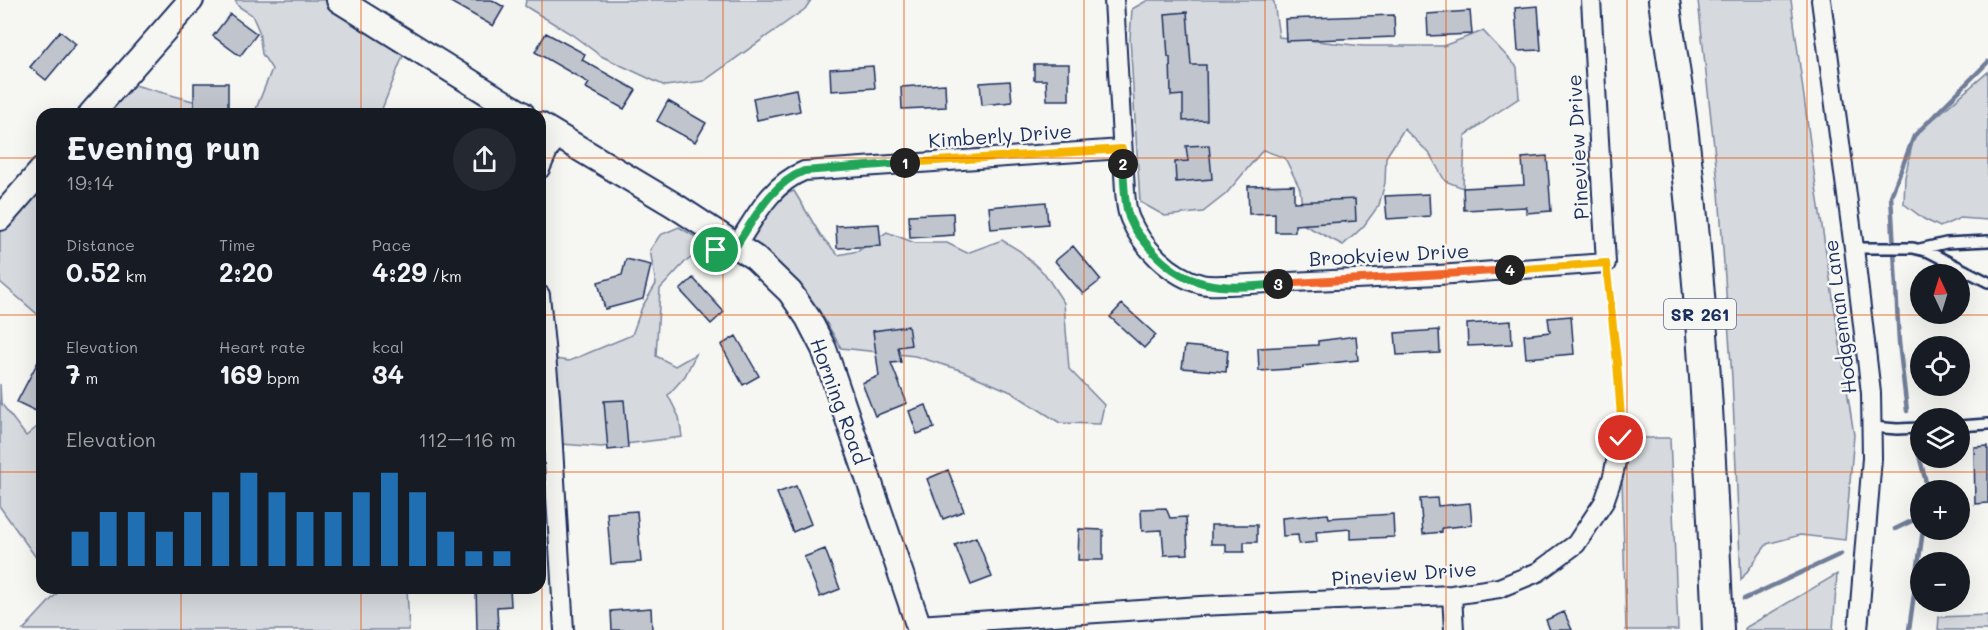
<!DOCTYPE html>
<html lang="en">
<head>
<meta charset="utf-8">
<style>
	:root { --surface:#171b24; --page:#242831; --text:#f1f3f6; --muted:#9ea1a6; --accent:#1f6fb2 }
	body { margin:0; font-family:Mali,sans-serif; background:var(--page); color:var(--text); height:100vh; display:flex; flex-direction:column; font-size:22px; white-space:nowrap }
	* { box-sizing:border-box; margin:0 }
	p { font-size:20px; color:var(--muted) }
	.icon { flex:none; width:33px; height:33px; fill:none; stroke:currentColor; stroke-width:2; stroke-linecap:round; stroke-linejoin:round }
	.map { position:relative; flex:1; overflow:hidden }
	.details { position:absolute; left:36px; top:108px; width:510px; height:486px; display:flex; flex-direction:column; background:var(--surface); border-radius:18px; box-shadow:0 6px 24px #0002 }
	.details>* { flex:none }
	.needle { width:39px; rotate:356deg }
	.tools { position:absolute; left:1910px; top:264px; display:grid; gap:12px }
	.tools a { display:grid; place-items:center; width:60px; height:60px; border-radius:50%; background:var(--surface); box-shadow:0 6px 24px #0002; font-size:30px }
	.pin { position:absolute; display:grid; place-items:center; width:51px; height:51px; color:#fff; margin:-26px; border:3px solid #fff; border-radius:50%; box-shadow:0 2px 6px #0007 }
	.km { position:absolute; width:30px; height:30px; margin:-15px; border-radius:50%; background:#222; color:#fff; font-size:16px; line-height:30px; text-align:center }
	.round { display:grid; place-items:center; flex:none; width:63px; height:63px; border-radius:32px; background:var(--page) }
	.headline { display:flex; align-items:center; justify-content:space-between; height:102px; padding:0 30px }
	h1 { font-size:33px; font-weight:800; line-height:45px }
	.figures { display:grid; grid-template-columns:repeat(3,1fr); gap:9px; height:102px; padding:6px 30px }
	.figures div { display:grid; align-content:center }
	.figures b { font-size:26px; font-weight:800 }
	.figures small { font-size:16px; font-weight:400 }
	.figures p { font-size:16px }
	.chart { height:168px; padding:12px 30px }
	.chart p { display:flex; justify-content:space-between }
	.chart svg { width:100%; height:108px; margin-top:6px; stroke:var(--accent); stroke-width:6 }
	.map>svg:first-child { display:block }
	.green { fill:#d6d9dd; stroke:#78849e; stroke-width:1.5 }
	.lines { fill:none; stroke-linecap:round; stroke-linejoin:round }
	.stream { stroke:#717e99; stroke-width:4.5 }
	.building { fill:#c0c4cd; stroke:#1b2f5e; stroke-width:1.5 }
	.service-casing { stroke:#1b2f5e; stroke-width:14 }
	.minor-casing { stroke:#1b2f5e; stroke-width:22 }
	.tertiary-casing { stroke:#1b2f5e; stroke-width:28 }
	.primary-casing { stroke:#1b2f5e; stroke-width:34 }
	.path { stroke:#1b2f5e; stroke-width:3; stroke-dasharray:1.5 4.5; stroke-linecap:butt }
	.service { stroke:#f6f6f2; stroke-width:9 }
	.minor { stroke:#f6f6f2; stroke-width:18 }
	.tertiary { stroke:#f6f6f2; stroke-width:24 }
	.primary { stroke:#f6f6f2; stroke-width:30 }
	.split-1-casing { stroke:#fff; stroke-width:12 }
	.split-2-casing { stroke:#fff; stroke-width:12 }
	.split-3-casing { stroke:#fff; stroke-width:12 }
	.split-4-casing { stroke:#fff; stroke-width:12 }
	.split-5-casing { stroke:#fff; stroke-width:12 }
	.split-1 { stroke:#22a559; stroke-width:8 }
	.split-2 { stroke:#f5b400; stroke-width:8 }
	.split-3 { stroke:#22a559; stroke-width:8 }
	.split-4 { stroke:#f0652b; stroke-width:8 }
	.split-5 { stroke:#f5b400; stroke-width:8 }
	.grid { fill:none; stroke:#e8590c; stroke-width:1.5; stroke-opacity:0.55 }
	.labels { text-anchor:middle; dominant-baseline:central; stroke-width:5; stroke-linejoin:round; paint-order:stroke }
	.shield { fill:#f6f6f2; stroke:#5d6b8a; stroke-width:1.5 }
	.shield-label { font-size:18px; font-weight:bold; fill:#1b2f5e }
	.street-label { font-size:20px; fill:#1b2f5e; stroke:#f6f6f2 }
</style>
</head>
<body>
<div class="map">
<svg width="1988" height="630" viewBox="0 0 1988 630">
	<rect width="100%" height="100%" fill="#f6f6f2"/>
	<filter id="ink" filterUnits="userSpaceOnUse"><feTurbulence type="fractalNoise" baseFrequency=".0167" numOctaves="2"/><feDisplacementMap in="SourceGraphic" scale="12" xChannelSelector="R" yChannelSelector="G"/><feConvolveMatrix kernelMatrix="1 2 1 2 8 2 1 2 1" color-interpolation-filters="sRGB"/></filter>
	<g filter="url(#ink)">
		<path class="green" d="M235,0h104l69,43 -28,71h-126l18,-45 -10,-15 -3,-23 -7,-16 -14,-9z
			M526,0h285l-6,9 -101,72 -39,5 -64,-30 -30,-22 -46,-28z
			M1148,0h124l2,2 5,35 84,9h80l40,-15 34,36 2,31 -24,16 -30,22 -2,52 -18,-7 -16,-28 -25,-24 -18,28 -1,26 -6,22 -16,22 -20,18 -39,-20 -4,-36 -15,-31 -22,-8 -37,44 -23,18 -38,4 -25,-14 -10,-164 2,-29z
			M1698,0h93l25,187 38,248 -9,105 -45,-5 -33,9 -26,36 -9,-202 -13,-186z
			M1988,72v148l-28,-2 -20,9 -16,-8 -20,-15 1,-27 9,-41z
			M120,81l120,33h-149z
			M42,170v148l-42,-36v-64z
			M794,191l27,45 17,19 20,-4 29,-19 28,11h32l20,10 35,-13 18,11 25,23 19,29 5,66 35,36 -4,19 -40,-1 -49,-31 -51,-22 -45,-14 -74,-8 -21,-36 -29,-34 -41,-33 14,-42z
			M679,227l30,18 -25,18 -24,26 -4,67 19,10 21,-12 -11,22 -17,19 11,22 3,20 -81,10 -40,-3 -21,3v-90l29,4 63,-26 10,-28 14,-23 -6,-34 10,-15z
			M0,384l1,19 25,33 16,-13v143l-42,-59z
			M1621,438h49l8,192h-52z
			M1837,574l-4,56h-88v-2z
			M58,588h349l2,42h-386l36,-39z
			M1988,615v15h-50l1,-13z"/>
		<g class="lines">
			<path class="stream" d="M1907,411l-8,-69 -8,-146 23,-60 74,-74
				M1916,444l12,46
				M1895,529l25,-12
				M1744,599l97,-45
				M1909,630l14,-100"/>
		</g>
		<path class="building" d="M447,0h45l12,7 -11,19z
			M1538,6l3,44 -23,1 -3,-43z
			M1470,11l2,23 -44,2 -1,-22z
			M1187,12l4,53h15l1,55 -24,1v-26l-12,1 -1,-39h-2l-3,-43z
			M230,14l27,20 -17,22 -27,-20z
			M1394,15l1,22 -109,4 -1,-22z
			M60,31l16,13 -30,36 -16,-13z
			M546,33l39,21 -3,6 54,30 -12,19 -38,-21 3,-5 -54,-31z
			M1034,64h35v36h-22l-1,-20h-12z
			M873,66l2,22 -44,3 -1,-22z
			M1010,81l2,21 -30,3 -2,-22z
			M194,83h34v28h-34z
			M945,84l1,23 -44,2 -1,-22z
			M796,89l4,22 -43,9 -4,-22z
			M668,101l38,22 -11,19 -38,-21z
			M1209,145l3,34 -36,3 -1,-20 13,-1 -2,-15z
			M1547,156l4,55 -25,2v-6l-62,3 -1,-22 61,-3 -2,-27z
			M1294,185v17l61,-3 1,22 -61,4v7h-20v-19l-26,1 -1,-28z
			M1429,194l1,22 -43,3 -2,-23z
			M1046,202l2,22 -57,5 -2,-22z
			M953,213l1,22 -44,3 -1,-23z
			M879,224l2,22 -44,2 -1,-22z
			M1073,246l28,34 -18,14 -28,-33z
			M626,259l25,6 -8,34 -38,10 -7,-27 24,-7z
			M693,278l31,34 -13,12 -31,-34z
			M1122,304l34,31 -12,13 -34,-31z
			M1571,316l3,38 -48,4 -2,-23 26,-3 -2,-14z
			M1511,321l1,23 -44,2 -1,-22z
			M908,326l3,19 -13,2 3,15 -10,1 16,40 -32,13 -13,-33 17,-7 -6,-45z
			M1439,330l1,23 -43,2 -2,-22z
			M736,336l23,40 -16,9 -22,-40z
			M1356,336l2,24 -55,6v2l-44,3 -1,-23 60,-3v-4z
			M1185,346l43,4 -2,22 -44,-4z
			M42,354v45l-6,12 -19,-9z
			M624,400l4,48 -20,2 -4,-49z
			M926,405l8,23 -17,6 -8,-23z
			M1988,446v57l-13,1 -1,-57z
			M948,470l16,41 -21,8 -16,-40z
			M796,486l15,38 -18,8 -16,-39z
			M1437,498l1,8 32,-3 2,22 -30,3v4l-19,2 -3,-35z
			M1166,508l4,10 16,-1 2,37 -24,1 -2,-25 -20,1 -1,-22z
			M637,511l4,51 -30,2 -4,-51z
			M1328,514l1,4 64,-4 1,23 -44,2v-10l-34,3 1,10 -18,2 -1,-9 -15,1 -1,-18z
			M1211,525h46v17h-13v10h-18v-8h-15z
			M1079,529l24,1v30h-25z
			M976,537l16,40 -21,8 -16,-40z
			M825,549l15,40 -20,8 -16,-40z
			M476,588h34l1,18 -14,1 1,23h-21z
			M651,608l1,22h-40l-1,-19z
			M1564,612l8,18h-22l-4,-10z"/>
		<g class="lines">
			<defs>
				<path id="service" d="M1854,248h59l16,4 59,30
					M1920,249l26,-6 42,-2
					M1959,426l29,-2
					M1872,427l25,2 23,-1"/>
				<path id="minor" d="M1114,0l11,191c1,10 1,19 5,28 12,28 40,57 71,65 8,2 19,1 28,1l209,-10 168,-12 -15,-263
					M1821,0l33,248 17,145 1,65 -14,172
					M540,169l8,-18 10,-15
					M737,245c18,-28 34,-61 67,-74l318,-22
					M540,295l10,102 14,233
					M1452,595l2,35
					M918,625l282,-19 252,-11 47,-7 39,-16 38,-28 28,-42 9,-26 9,-44"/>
				<path id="tertiary" d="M339,0l183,114
					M91,114l100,-114
					M540,125l134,80 81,53 35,34 18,26 16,31 96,281
					M0,218l42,-48"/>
				<path id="primary" d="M1664,0c6,45 14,90 19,135 20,165 28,330 35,495"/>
			</defs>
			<use href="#service" class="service-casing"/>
			<use href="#minor" class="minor-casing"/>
			<use href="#tertiary" class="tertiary-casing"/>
			<use href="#primary" class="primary-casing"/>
			<path class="path" d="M1608,278l13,140"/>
			<use href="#service" class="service"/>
			<use href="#minor" class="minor"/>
			<use href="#tertiary" class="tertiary"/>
			<use href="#primary" class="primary"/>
		</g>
	</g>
	<g class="lines" filter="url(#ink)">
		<defs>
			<path id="split-1" d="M716,250l9,-12 12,7c18,-28 34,-61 67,-74l101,-8"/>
			<path id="split-2" d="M905,163l217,-14 1,15"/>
			<path id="split-3" d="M1123,164c1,15 1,31 4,46 2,12 10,23 18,32 36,48 77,48 133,42"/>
			<path id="split-4" d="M1278,284l232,-14"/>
			<path id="split-5" d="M1510,270l96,-7 11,99 5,70 -1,6"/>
		</defs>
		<use href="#split-1" class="split-1-casing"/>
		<use href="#split-2" class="split-2-casing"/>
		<use href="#split-3" class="split-3-casing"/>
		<use href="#split-4" class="split-4-casing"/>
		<use href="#split-5" class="split-5-casing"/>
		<use href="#split-1" class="split-1"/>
		<use href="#split-2" class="split-2"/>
		<use href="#split-3" class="split-3"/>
		<use href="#split-4" class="split-4"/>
		<use href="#split-5" class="split-5"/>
	</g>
	<path class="grid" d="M181,0v114M361,0v114M542,0v630M723,0v630M904,0v630M1084,0v630M1265,0v630M1446,0v630M1627,0v630M1807,0v630M0,158h42M540,158h1448M0,315h42M540,315h1448M0,472h42M540,472h1448M181,588v42M361,588v42"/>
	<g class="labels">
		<rect class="shield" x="1664" y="299" width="72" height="30" rx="4.5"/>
		<g class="shield-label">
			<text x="1700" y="314">SR 261</text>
		</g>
		<g class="street-label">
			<text transform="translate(1000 135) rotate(-4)">Kimberly Drive</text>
			<text transform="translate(1577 147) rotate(-93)">Pineview Drive</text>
			<text transform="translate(1389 254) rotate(-3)">Brookview Drive</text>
			<text transform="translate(1839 317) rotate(-97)">Hodgeman Lane</text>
			<text transform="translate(840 401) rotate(70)">Horning Road</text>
			<text transform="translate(1404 573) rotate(-4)">Pineview Drive</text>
		</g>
	</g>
</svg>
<div class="tools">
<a><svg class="needle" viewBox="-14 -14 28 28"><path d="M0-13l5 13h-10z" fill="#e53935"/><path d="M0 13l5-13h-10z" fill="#9ea1a6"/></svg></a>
<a><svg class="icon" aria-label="locate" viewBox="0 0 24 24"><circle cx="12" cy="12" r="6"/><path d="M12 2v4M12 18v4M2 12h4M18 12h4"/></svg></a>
<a><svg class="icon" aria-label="layers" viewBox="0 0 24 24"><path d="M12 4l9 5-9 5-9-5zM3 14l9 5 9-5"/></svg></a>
<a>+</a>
<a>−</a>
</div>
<div class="pin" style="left:716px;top:250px;background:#1e9e55"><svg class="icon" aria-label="arrive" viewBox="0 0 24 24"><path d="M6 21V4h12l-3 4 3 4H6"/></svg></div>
<div class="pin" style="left:1621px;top:438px;background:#d93025"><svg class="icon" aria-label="check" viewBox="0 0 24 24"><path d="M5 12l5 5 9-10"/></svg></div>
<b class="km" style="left:905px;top:163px">1</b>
<b class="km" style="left:1123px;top:164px">2</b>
<b class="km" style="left:1278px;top:284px">3</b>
<b class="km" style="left:1510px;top:270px">4</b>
<section class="details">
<div class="headline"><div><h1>Evening run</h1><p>19:14</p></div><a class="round"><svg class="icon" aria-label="share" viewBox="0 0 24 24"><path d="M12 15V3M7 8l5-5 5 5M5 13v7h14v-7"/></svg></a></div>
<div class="figures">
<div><p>Distance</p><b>0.52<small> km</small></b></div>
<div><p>Time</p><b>2:20</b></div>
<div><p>Pace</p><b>4:29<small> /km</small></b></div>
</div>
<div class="figures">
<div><p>Elevation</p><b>7<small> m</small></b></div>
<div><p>Heart rate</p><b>169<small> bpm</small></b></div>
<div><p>kcal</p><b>34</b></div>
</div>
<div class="chart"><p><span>Elevation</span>112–116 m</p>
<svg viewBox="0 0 160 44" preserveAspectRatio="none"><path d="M5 44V30M15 44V22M25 44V22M35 44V30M45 44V22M55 44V14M65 44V6M75 44V14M85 44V22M95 44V22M105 44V14M115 44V6M125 44V14M135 44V30M145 44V38M155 44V38"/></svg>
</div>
</section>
</div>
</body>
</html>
